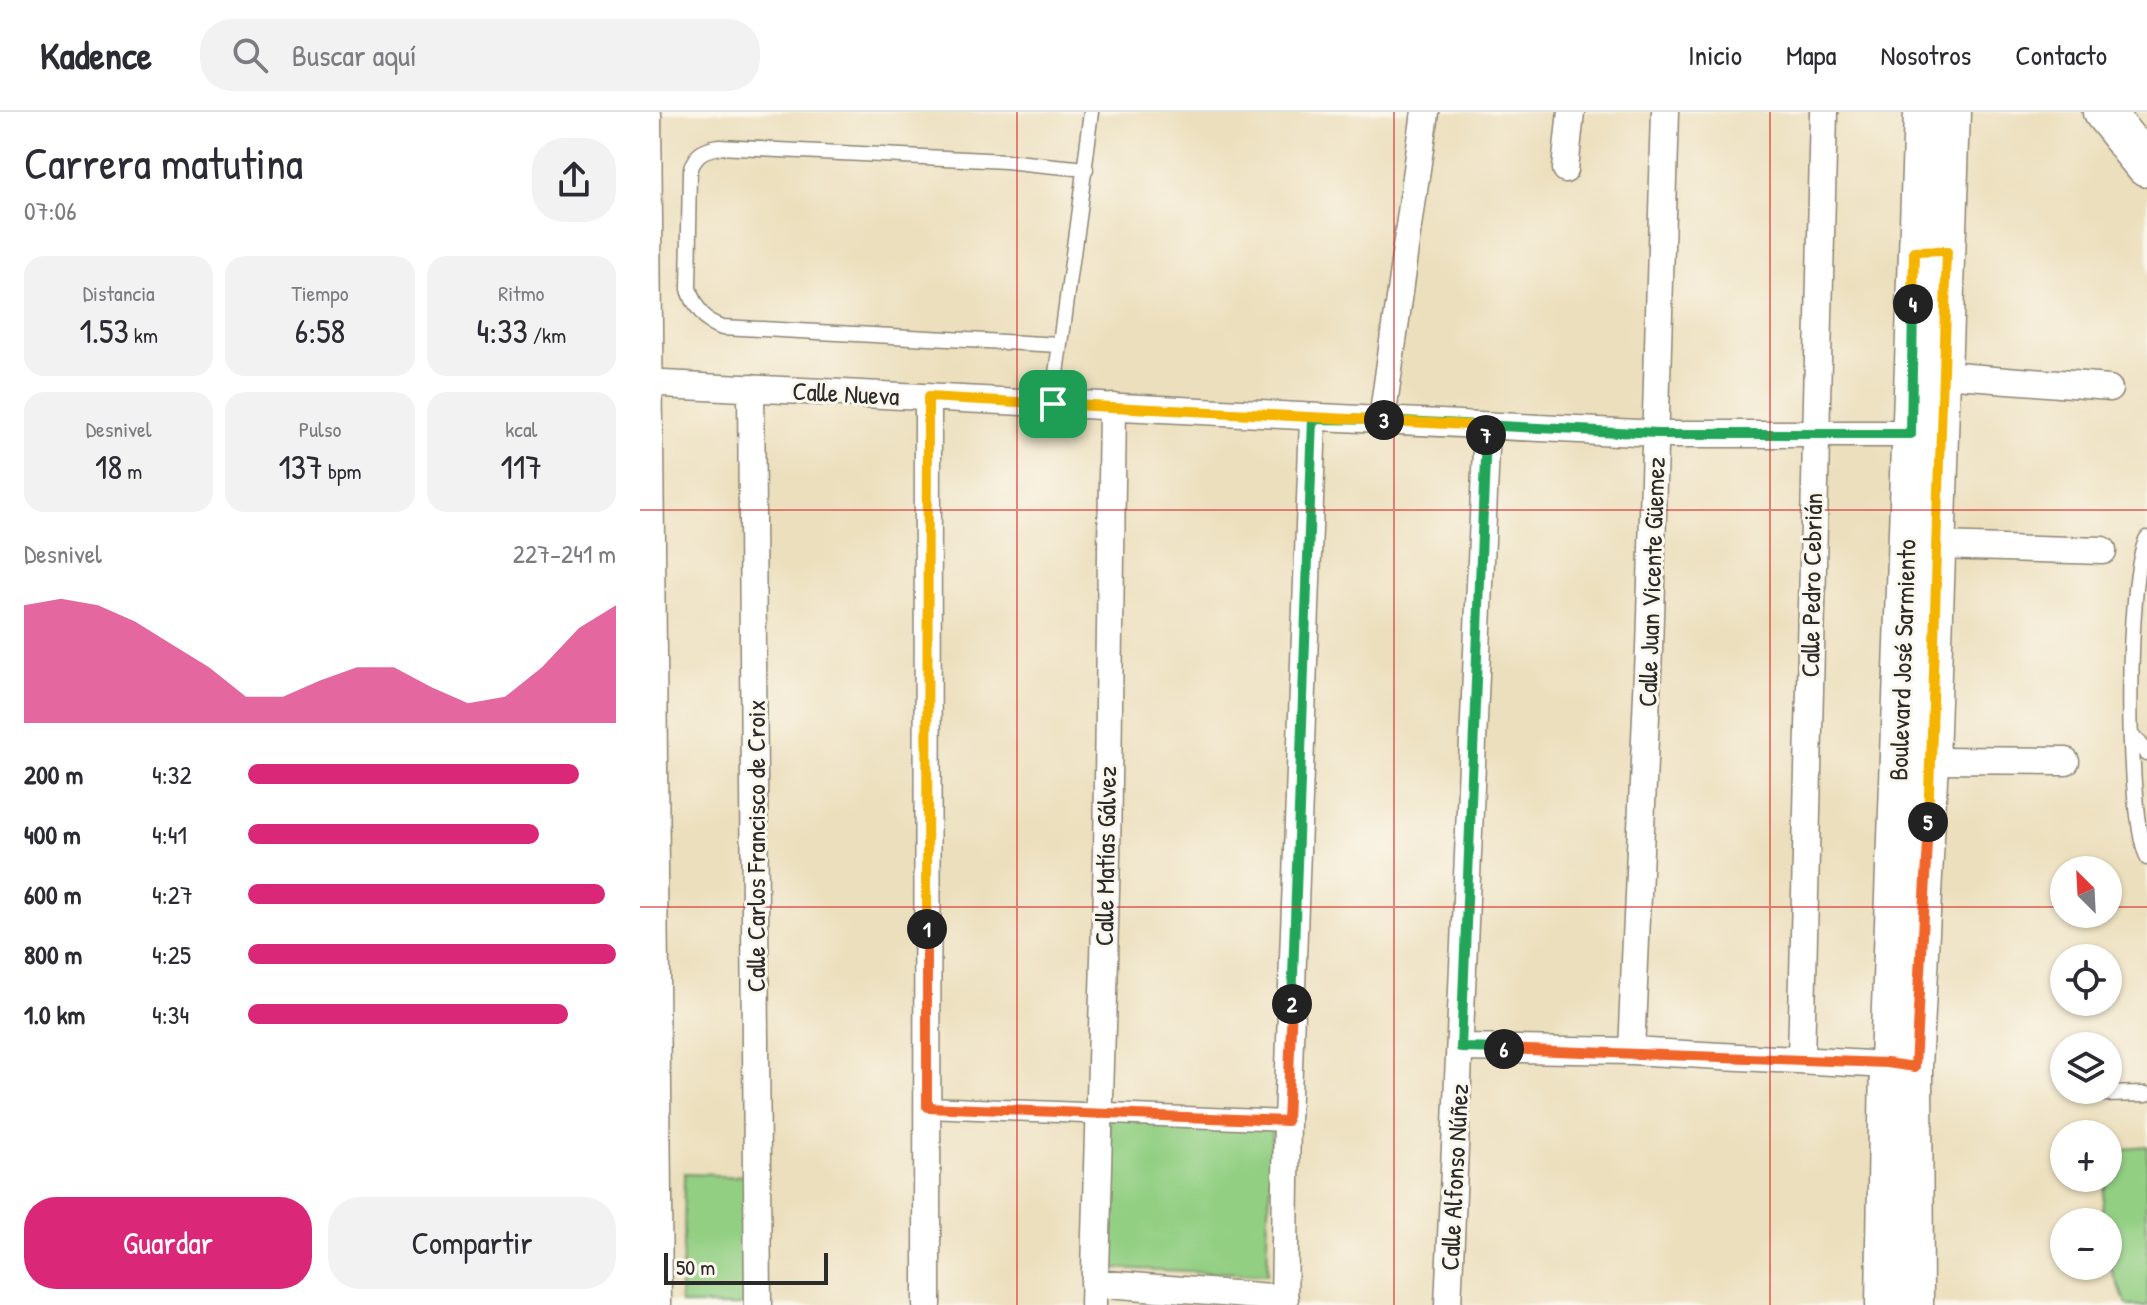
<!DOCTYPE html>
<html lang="es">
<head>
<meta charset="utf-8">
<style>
	:root { --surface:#fff; --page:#f2f2f3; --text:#2b2b33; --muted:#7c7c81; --line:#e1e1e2; --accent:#db2777 }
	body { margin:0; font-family:"Patrick Hand",sans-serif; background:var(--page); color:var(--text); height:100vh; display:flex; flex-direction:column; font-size:30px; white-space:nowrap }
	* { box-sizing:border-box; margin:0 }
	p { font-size:26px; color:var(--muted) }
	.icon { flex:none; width:44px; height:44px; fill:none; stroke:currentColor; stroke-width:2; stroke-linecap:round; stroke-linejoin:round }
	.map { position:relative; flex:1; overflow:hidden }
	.details { display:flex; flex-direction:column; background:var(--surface); width:640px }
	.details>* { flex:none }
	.needle { width:52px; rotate:336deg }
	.fabs { position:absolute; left:1410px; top:744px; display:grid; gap:16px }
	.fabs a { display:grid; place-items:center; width:72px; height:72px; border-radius:50%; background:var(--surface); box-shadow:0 2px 6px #0004; font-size:40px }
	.scale { position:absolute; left:24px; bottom:20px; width:164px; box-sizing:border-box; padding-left:8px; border:4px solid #2b2b2b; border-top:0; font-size:22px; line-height:28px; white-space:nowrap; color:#2b2b2b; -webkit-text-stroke:6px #fbf7ec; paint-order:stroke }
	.pin { position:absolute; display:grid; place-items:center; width:68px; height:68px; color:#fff; margin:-34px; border-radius:16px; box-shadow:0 4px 12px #0006 }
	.km { position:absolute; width:40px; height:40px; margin:-20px; border-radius:50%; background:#222; color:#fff; font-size:22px; line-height:40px; text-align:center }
	.round { display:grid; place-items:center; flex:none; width:84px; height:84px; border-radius:32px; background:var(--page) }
	.summary { display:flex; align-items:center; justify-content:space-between; height:136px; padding:0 24px }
	h1 { font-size:44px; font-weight:600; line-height:60px }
	.figures { display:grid; grid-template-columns:repeat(3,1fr); gap:12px; height:136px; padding:8px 24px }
	.figures div { display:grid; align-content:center; border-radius:20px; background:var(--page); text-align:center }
	.figures b { font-size:34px; font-weight:600 }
	.figures small { font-size:22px; font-weight:400 }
	.figures p { font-size:22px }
	.chart { height:224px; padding:16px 24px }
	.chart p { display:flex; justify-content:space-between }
	.chart svg { width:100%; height:144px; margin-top:8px; fill:var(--accent); opacity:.7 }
	.primary-button { display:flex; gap:16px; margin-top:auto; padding:16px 24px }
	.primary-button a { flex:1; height:92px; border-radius:32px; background:var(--accent); color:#fff; font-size:32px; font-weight:600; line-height:92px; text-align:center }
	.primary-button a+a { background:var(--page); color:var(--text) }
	ul { padding:0 24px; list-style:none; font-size:26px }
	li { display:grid; grid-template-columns:128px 96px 1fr; align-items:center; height:60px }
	li i { height:20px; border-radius:10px; background:var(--accent) }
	header { display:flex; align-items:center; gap:48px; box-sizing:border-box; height:112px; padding:0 40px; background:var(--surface); border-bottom:2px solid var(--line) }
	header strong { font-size:38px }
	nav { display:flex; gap:44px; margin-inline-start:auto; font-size:28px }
	.search { width:560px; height:72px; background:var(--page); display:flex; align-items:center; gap:20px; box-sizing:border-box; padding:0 28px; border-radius:32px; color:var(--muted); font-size:30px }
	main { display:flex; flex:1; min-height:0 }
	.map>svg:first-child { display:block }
	.green { fill:#93cf83; stroke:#5f7d57; stroke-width:2 }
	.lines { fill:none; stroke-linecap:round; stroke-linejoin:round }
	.service-casing { stroke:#8c8574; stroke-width:17 }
	.pedestrian-casing { stroke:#8c8574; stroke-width:23 }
	.minor-casing { stroke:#8c8574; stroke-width:29 }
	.tertiary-casing { stroke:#8c8574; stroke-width:37 }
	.secondary-casing { stroke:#8c8574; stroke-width:41 }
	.primary-casing { stroke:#8c8574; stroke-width:45 }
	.service { stroke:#fff; stroke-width:14 }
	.pedestrian { stroke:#fff; stroke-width:20 }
	.minor { stroke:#fff; stroke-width:26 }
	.tertiary { stroke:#fff; stroke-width:34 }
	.secondary { stroke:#fff; stroke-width:38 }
	.primary { stroke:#fff; stroke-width:42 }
	.split-1-casing { stroke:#fff; stroke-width:16 }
	.split-2-casing { stroke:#fff; stroke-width:16 }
	.split-3-casing { stroke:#fff; stroke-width:16 }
	.split-4-casing { stroke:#fff; stroke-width:16 }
	.split-5-casing { stroke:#fff; stroke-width:16 }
	.split-6-casing { stroke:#fff; stroke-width:16 }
	.split-7-casing { stroke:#fff; stroke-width:16 }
	.split-8-casing { stroke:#fff; stroke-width:16 }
	.split-1 { stroke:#f5b400; stroke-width:10 }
	.split-2 { stroke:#f0652b; stroke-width:10 }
	.split-3 { stroke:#22a559; stroke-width:10 }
	.split-4 { stroke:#22a559; stroke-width:10 }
	.split-5 { stroke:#f5b400; stroke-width:10 }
	.split-6 { stroke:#f0652b; stroke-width:10 }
	.split-7 { stroke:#22a559; stroke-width:10 }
	.split-8 { stroke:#f5b400; stroke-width:10 }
	.grid { fill:none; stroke:#d62828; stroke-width:2; stroke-opacity:0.55 }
	.labels { text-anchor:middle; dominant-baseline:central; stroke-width:6; stroke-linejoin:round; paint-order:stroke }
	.street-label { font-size:26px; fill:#2b2b2b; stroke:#fbf7ec }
</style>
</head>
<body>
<header>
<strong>Kadence</strong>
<div class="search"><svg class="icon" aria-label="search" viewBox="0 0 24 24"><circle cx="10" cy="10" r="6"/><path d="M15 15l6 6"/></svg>Buscar aquí</div>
<nav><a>Inicio</a><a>Mapa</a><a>Nosotros</a><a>Contacto</a></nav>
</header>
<main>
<section class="details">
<div class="summary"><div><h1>Carrera matutina</h1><p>07:06</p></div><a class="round"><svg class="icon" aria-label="share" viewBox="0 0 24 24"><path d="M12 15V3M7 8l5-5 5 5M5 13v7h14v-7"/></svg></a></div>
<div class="figures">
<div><p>Distancia</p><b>1.53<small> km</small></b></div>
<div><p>Tiempo</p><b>6:58</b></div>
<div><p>Ritmo</p><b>4:33<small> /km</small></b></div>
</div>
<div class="figures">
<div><p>Desnivel</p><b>18<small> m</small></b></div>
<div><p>Pulso</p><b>137<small> bpm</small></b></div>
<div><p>kcal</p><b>117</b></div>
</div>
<div class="chart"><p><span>Desnivel</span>227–241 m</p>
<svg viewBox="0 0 160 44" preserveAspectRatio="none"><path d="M0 44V8L10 6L20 8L30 13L40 20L50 27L60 36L70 36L80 31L90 27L100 27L110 33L120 38L130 36L140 27L150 15L160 8V44z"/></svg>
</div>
<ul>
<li><b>200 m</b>4:32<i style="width:90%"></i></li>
<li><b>400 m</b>4:41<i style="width:79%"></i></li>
<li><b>600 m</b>4:27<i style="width:97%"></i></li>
<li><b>800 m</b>4:25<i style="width:100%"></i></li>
<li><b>1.0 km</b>4:34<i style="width:87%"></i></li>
</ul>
<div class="primary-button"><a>Guardar</a><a>Compartir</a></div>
</section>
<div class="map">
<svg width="1507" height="1193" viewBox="0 0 1507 1193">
	<rect width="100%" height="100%" fill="#fbf7ec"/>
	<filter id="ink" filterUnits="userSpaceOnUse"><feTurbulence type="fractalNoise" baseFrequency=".0125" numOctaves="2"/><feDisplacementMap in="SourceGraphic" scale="16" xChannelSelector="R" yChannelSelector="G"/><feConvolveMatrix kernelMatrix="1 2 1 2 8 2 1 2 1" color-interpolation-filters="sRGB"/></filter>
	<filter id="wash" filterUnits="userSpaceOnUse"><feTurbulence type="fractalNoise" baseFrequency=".006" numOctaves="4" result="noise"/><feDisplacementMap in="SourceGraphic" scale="32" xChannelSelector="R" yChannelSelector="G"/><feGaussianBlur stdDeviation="1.8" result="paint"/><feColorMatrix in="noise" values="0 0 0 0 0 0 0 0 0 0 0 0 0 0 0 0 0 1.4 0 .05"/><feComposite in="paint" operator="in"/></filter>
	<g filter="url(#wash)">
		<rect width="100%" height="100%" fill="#ecdfbd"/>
		<path class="green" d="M470,1005l162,5 -5,152 -159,-6z
			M1507,1034v159h-22l-17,-46v-37h-8l3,-33 18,-41z
			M43,1062l69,2 -3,129h-68z"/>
	</g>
	<g filter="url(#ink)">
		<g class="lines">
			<defs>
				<path id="service" d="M421,233l-338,-18c-20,-7 -30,-18 -35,-39l2,-116c4,-17 12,-22 29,-25l287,14 80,8
					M413,292l39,-292
					M1507,426c-21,34 -21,285 0,320
					M1492,621l15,20
					M1463,982l44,-1"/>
				<path id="pedestrian" d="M287,995l360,14"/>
				<path id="minor" d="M925,57l6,-57
					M1304,263l166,13
					M4,271l1013,51h254
					M111,276l7,917
					M742,308l43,-308
					M1298,434l164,5
					M1291,648l134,1
					M821,936l170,3 274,15
					M991,939l18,-402 16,-537
					M1161,947l23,-947
					M454,1171l191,15
					M287,1193l1,-908
					M454,1193l13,-450 6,-449
					M644,1193l3,-184 26,-702
					M808,1193l39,-879"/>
				<path id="tertiary" d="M1243,1193l4,-242 34,-951
					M1276,1193l-1,-238 16,-307 22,-648"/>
				<path id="secondary" d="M2,0l11,1193"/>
				<path id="primary" d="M1464,0l43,53"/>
			</defs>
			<use href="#service" class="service-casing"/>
			<use href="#pedestrian" class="pedestrian-casing"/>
			<use href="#minor" class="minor-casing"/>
			<use href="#tertiary" class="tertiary-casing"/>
			<use href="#secondary" class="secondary-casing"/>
			<use href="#primary" class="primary-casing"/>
			<use href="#service" class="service"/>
			<use href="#pedestrian" class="pedestrian"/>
			<use href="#minor" class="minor"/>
			<use href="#tertiary" class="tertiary"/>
			<use href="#secondary" class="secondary"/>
			<use href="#primary" class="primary"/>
		</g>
	</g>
	<g class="lines" filter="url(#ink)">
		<defs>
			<path id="split-1" d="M287,817l1,-532 125,7"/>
			<path id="split-2" d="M287,817v178l360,14 5,-117"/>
			<path id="split-3" d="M652,892l21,-585 71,1"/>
			<path id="split-4" d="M744,308l273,14h254l2,-130"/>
			<path id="split-5" d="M1273,192l1,-52 33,-1 -19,571"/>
			<path id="split-6" d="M864,937l383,14 28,4 13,-245"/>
			<path id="split-7" d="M846,323l-25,613 43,1"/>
			<path id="split-8" d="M413,292l434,22 -1,9"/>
		</defs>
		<use href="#split-1" class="split-1-casing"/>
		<use href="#split-2" class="split-2-casing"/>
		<use href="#split-3" class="split-3-casing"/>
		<use href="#split-4" class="split-4-casing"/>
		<use href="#split-5" class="split-5-casing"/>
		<use href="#split-6" class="split-6-casing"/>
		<use href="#split-7" class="split-7-casing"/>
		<use href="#split-8" class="split-8-casing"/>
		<use href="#split-1" class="split-1"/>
		<use href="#split-2" class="split-2"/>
		<use href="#split-3" class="split-3"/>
		<use href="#split-4" class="split-4"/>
		<use href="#split-5" class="split-5"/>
		<use href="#split-6" class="split-6"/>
		<use href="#split-7" class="split-7"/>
		<use href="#split-8" class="split-8"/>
	</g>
	<path class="grid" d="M377,0v1193M754,0v1193M1130,0v1193M0,398h1507M0,795h1424M1468,795h39"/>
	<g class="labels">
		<g class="street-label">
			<text transform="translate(206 281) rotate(3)">Calle Nueva</text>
			<text transform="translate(1011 470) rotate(-88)">Calle Juan Vicente Güemez</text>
			<text transform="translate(1171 473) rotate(-89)">Calle Pedro Cebrián</text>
			<text transform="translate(1262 548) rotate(-88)">Boulevard José Sarmiento</text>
			<text transform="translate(115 734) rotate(-90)">Calle Carlos Francisco de Croix</text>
			<text transform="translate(465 744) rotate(-89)">Calle Matías Gálvez</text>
			<text transform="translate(814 1065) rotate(-87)">Calle Alfonso Núñez</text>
		</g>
	</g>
</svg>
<div class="fabs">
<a><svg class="needle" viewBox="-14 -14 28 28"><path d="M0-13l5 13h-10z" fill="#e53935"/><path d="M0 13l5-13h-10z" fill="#7c7c81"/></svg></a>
<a><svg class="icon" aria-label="locate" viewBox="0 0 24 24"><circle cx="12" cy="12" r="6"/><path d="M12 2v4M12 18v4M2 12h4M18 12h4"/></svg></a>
<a><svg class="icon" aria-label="layers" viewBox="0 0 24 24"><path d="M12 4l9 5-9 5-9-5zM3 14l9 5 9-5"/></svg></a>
<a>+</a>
<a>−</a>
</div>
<div class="scale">50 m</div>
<div class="pin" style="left:413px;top:292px;background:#1e9e55"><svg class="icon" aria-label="arrive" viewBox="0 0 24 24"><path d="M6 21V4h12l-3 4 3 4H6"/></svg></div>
<b class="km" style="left:287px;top:817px">1</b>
<b class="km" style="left:652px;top:892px">2</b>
<b class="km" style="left:744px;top:308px">3</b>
<b class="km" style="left:1273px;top:192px">4</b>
<b class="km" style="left:1288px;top:710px">5</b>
<b class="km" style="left:864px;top:937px">6</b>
<b class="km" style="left:846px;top:323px">7</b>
</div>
</main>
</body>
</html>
